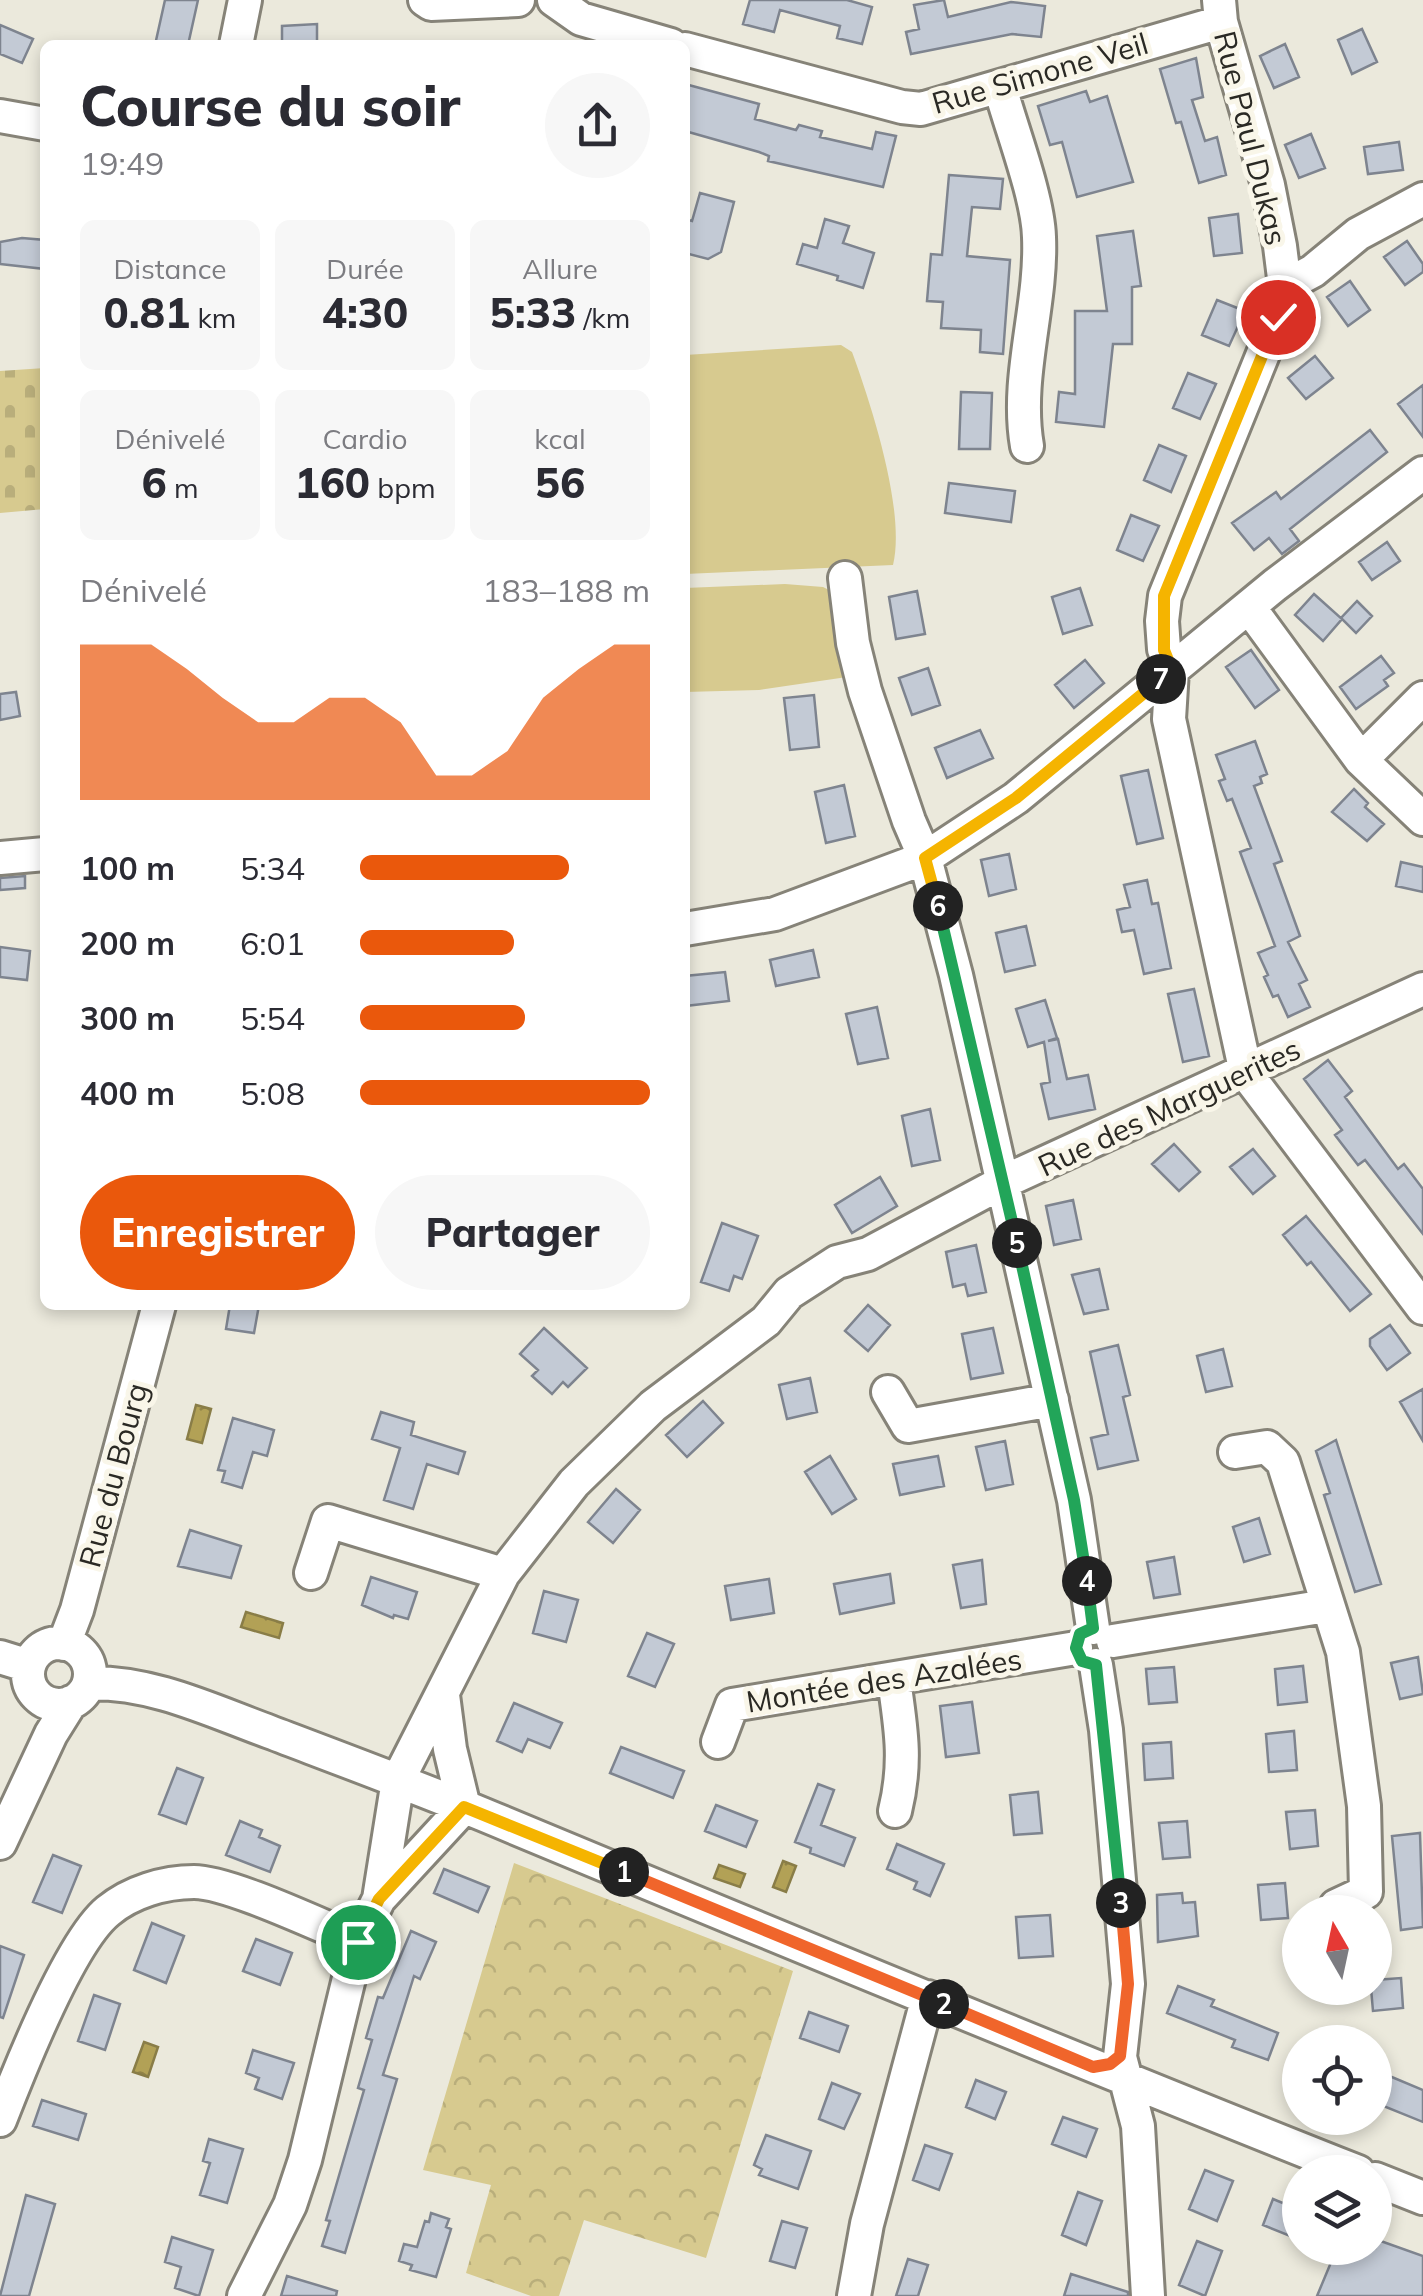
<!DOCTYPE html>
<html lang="fr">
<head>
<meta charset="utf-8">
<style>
	:root { --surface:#fff; --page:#f7f7f7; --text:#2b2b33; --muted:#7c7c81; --accent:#ea580c }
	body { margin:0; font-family:Mulish,sans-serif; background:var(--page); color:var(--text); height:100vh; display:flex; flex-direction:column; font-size:38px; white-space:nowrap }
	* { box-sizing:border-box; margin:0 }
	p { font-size:32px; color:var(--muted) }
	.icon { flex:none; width:55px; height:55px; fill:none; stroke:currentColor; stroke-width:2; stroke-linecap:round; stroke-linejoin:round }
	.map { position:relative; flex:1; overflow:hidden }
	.sheet { position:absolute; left:40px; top:40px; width:650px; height:1270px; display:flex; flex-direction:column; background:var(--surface); border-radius:15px; box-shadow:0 5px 15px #0003 }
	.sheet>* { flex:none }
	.needle { width:65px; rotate:351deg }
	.buttons { position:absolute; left:1282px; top:1895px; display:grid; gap:20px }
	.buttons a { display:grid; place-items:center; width:110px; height:110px; border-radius:50%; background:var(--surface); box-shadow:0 5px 15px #0003; font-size:50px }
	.pin { position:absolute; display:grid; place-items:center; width:85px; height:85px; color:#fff; margin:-42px; border:5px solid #fff; border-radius:50%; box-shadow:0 2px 10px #0007 }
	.km { position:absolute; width:50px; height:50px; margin:-25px; border-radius:50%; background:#222; color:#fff; font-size:28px; line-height:50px; text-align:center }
	.round { display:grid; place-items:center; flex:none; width:105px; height:105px; border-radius:52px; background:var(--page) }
	.head { display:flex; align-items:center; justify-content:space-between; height:170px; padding:0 40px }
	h1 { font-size:55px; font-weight:800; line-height:75px }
	.figures { display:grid; grid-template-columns:repeat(3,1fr); gap:15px; height:170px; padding:10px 40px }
	.figures div { display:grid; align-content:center; border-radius:15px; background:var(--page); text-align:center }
	.figures b { font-size:42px; font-weight:800 }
	.figures small { font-size:28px; font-weight:400 }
	.figures p { font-size:28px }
	.chart { height:280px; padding:20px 40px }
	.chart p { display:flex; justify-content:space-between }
	.chart svg { width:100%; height:180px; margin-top:10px; fill:var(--accent); opacity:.7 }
	.cta { display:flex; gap:20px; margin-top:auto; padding:20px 40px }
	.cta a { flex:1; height:115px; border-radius:60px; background:var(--accent); color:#fff; font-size:40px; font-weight:800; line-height:115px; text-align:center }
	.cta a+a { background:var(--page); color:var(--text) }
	ul { padding:0 40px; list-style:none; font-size:32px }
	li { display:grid; grid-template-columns:160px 120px 1fr; align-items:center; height:75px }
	li i { height:25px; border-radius:12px; background:var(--accent) }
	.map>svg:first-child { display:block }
	.grass { fill:#d7ca8f }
	.forest { fill:url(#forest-crowns) }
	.cemetery { fill:url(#cemetery-stones) }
	.water { fill:url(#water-ripples); stroke:#897d47; stroke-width:2.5 }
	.building { fill:#c3cad5; stroke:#7e848f; stroke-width:2.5 }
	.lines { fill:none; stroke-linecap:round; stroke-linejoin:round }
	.minor-casing { stroke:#868378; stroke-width:38 }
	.minor { stroke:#fff; stroke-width:32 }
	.split-1-casing { stroke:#fff; stroke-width:20 }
	.split-2-casing { stroke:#fff; stroke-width:20 }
	.split-3-casing { stroke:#fff; stroke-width:20 }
	.split-4-casing { stroke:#fff; stroke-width:20 }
	.split-5-casing { stroke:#fff; stroke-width:20 }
	.split-6-casing { stroke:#fff; stroke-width:20 }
	.split-7-casing { stroke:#fff; stroke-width:20 }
	.split-8-casing { stroke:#fff; stroke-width:20 }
	.split-1 { stroke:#f5b400; stroke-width:12 }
	.split-2 { stroke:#f0652b; stroke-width:12 }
	.split-3 { stroke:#f0652b; stroke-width:12 }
	.split-4 { stroke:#22a559; stroke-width:12 }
	.split-5 { stroke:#22a559; stroke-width:12 }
	.split-6 { stroke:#22a559; stroke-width:12 }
	.split-7 { stroke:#f5b400; stroke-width:12 }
	.split-8 { stroke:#f5b400; stroke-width:12 }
	.labels { text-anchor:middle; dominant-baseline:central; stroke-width:10; stroke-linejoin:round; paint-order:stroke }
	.street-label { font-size:30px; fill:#2a2924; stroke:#f9f6e9 }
</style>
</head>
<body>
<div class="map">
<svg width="1423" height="2296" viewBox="0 0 1423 2296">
	<defs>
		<pattern id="forest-crowns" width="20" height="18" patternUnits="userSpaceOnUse" patternTransform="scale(2.5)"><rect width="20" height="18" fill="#d7ca8f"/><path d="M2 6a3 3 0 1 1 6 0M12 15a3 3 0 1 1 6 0" fill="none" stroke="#b9ae7b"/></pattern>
		<pattern id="cemetery-stones" width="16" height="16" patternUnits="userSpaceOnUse" patternTransform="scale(2.5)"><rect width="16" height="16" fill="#d7ca8f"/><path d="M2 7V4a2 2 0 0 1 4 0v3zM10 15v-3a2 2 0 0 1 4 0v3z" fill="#b9ae7b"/></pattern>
		<pattern id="water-ripples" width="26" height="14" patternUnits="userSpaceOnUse" patternTransform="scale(2.5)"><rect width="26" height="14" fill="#b2a156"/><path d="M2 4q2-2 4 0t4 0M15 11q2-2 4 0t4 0" fill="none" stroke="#918347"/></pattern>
	</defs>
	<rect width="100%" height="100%" fill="#ebe9dc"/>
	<path class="grass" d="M841,345l11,7c19,52 54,159 41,213l-208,9v-219z
		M785,584l38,3 12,6 12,84 -88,13 -74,2v-104z"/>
	<path class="forest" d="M514,1863l279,108 -87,287 -122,-38 -25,76h-28l-65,-23 25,-88 -68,-15z"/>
	<path class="cemetery" d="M45,368v141l-45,4v-142z"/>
	<path class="water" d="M196,1405l15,4 -9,34 -15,-4z
		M246,1612l37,11 -4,15 -38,-11z
		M783,1861l13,5 -10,26 -13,-5z
		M719,1865l26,9 -5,13 -26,-9z
		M144,2042l14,5 -10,30 -15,-5z"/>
	<path class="building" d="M165,0h33l-10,45h-33z
		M750,0h97l25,7 -10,37 -25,-6 3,-12 -60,-16 -6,22 -31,-8z
		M944,0l4,17 63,-15 34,4 -4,31 -29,-3 -101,20 -5,-22 13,-3 -5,-24z
		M317,24v21h-35v-19z
		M0,25l33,14 -11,24 -22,-9z
		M1362,29l15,33 -25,12 -14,-34z
		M1285,44l14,33 -25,11 -14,-32z
		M1196,58l7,39 -11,3 13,41 12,-4 9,38 -27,8 -18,-61 -5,1 -16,-54z
		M685,84l74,20 -4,15 41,11 3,-5 23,6 -2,6 52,12 4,-17 20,4 -13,51 -115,-26 1,-5 -10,-4 -74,-21z
		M1086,91l4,11 17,-6 26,86 -56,15 -15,-55 -12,3 -12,-39z
		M1311,134l14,34 -26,10 -14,-33z
		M1399,142l4,28 -35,4 -4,-27z
		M949,175l54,4 -3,30 -28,-2 -5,49 43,4 -7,94 -23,-2 1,-22 -40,-2 2,-26 -16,-1 4,-47 11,1z
		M700,193l34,9 -13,50 -13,7 -23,-6v-34l7,2z
		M1238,214l4,39 -28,3 -5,-38z
		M825,219l24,7 -6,17 31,10 -11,35 -26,-8 1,-4 -41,-12 6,-20 14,4z
		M1133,231l8,55 -9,1v57h-19l-9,83 -48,-5 3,-30 16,2v-83h32l-10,-75z
		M22,238l23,2v29l-45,-5v-22z
		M1407,241l16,23v8l-18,13 -21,-28z
		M1350,281l20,29 -22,16 -21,-29z
		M1217,300l28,11 -16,35 -27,-11z
		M1315,356l18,22 -27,21 -18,-21z
		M1188,373l28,11 -16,35 -27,-11z
		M1423,385v52l-25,-33z
		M961,392l31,1 -2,56h-31z
		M1370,430l17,22 -97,77 9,12 -17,13 -13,-16 -15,12 -22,-27 44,-31 5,7z
		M1159,445l27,11 -15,36 -27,-12z
		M949,483l66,8 -4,31 -66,-9z
		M1131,515l28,11 -16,35 -26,-11z
		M1387,542l13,19 -28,19 -13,-18z
		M1080,588l12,37 -29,9 -11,-37z
		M917,591l8,43 -29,5 -7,-42z
		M1314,594l28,25 -19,22 -28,-26z
		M1357,601l15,15 -16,17 -15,-15z
		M1251,650l28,40 -24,18 -29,-41z
		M1381,656l13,17 -10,7 4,6 -32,23 -16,-22z
		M1085,660l19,23 -30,25 -19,-23z
		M928,668l12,37 -28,10 -13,-37z
		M16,692l4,24 -20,4v-26z
		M814,695l5,52 -29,3 -6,-52z
		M980,730l13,28 -46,20 -12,-30z
		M1255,741l12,33 -7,3 2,6 -8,3 28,75 -8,3 26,72 -12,6 19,38 -8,4 11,23 -22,10 -10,-22 -5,2 -9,-20 4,-2 -10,-22 17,-7 -35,-94 11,-4 -19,-49 -5,2 -8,-20 6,-2 -9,-24z
		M1148,770l15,68 -26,6 -16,-68z
		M844,785l11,51 -29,7 -11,-51z
		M1354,789l14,14 -3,4 19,17 -17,17 -35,-29z
		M1009,854l7,35 -27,7 -8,-36z
		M1401,862l22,5v25l-27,-6z
		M25,876v12l-25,2v-12z
		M1147,880l5,24 6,-1 13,65 -27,6 -10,-44 -12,2 -5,-22 13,-3 -6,-22z
		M1026,926l9,39 -30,7 -9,-39z
		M0,947l30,4 -3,29 -27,-3z
		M813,950l6,27 -43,9 -6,-26z
		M725,972l4,29 -44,5v-30z
		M1194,989l15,67 -26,6 -15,-68z
		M1045,1000l12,38 -9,3 10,-2 9,40 21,-4 7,34 -46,10 -8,-35 9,-2 -6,-40 -16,5 -12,-38z
		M877,1007l11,51 -30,6 -12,-50z
		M1328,1060l24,31 -7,6 53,72 6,-5 19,25v45l-58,-74 -7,5 -23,-30 7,-5 -38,-51z
		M930,1109l10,51 -28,6 -10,-50z
		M1174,1144l26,28 -21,19 -27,-27z
		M1253,1149l22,27 -22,18 -23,-27z
		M880,1177l17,29 -45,27 -17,-28z
		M1073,1200l8,39 -27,6 -8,-39z
		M1306,1216l65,78 -21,17 -39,-49 -4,3 -24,-30z
		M722,1223l36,13 -16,43 -8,-3 -5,15 -28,-9z
		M976,1245l10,47 -18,4 -3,-12 -12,3 -7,-35z
		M1099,1269l9,40 -24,5 -12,-39z
		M230,1305h29l-5,28 -28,-4z
		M868,1305l22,20 -22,26 -23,-20z
		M1390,1325l20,28 -23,17 -17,-24v-7z
		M544,1328l43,40 -19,19 -5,-5 -11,12 -20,-18 6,-6 -18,-16z
		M993,1328l10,45 -32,6 -9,-45z
		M1118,1345l12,50 -7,2 15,63 -40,9 -7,-31 17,-4 -18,-82z
		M1223,1349l9,37 -26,6 -9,-36z
		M810,1378l7,34 -30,7 -8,-34z
		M1423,1389v52l-23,-39z
		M703,1401l20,22 -36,34 -21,-22z
		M381,1412l33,10 -3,13 54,17 -7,22 -31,-10 -14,45 -29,-9 16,-52 -28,-9z
		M233,1418l41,12 -7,26 -14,-4 -11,36 -20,-6 3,-11 -7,-1z
		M1336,1440l45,144 -26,8 -31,-97 6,-2 -14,-42z
		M1005,1441l8,43 -27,6 -10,-43z
		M830,1456l26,43 -24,15 -27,-42z
		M938,1456l6,30 -44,9 -7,-31z
		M616,1489l24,21 -27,33 -25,-21z
		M1259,1518l11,36 -26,8 -11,-35z
		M190,1530l51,16 -10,32 -53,-12z
		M1174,1557l6,37 -26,4 -7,-36z
		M982,1560l4,44 -25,4 -8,-43z
		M890,1574l4,29 -54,11 -6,-30z
		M371,1577l46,15 -9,27 -14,-4 -1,3 -31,-13z
		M769,1579l5,34 -43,7 -6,-34z
		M544,1591l34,9 -12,42 -33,-9z
		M647,1633l27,11 -19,43 -27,-11z
		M1418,1657l5,37 -23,5 -9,-36z
		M1303,1666l4,36 -29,3 -3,-36z
		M1174,1667l3,35 -28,2 -3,-35z
		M972,1702l7,51 -33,4 -6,-51z
		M514,1703l48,20 -12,25 -22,-9 -6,13 -25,-11z
		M1294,1731l3,39 -28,2 -3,-38z
		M1171,1742l2,36 -28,2 -2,-36z
		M621,1747l63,24 -11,27 -63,-25z
		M177,1768l26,10 -17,46 -27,-10z
		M818,1784l16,6 -13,35 34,13 -11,28 -34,-13 1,-5 -16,-6z
		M1038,1792l4,41 -28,2 -4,-40z
		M716,1805l41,16 -11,26 -41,-16z
		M1315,1810l3,36 -28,3 -4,-37z
		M240,1821l22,9 -3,7 21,9 -10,26 -44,-17z
		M1187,1821l3,36 -27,2 -4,-36z
		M1420,1833l3,94 -22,3 -9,-94z
		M897,1844l47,20 -14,32 -16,-7 3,-7 -30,-13z
		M53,1855l28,11 -19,47 -29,-11z
		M444,1869l45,18 -11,25 -44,-19z
		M1285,1883l3,35 -27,2 -3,-35z
		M1182,1893l1,10 12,-1 3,34 -40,6 -1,-47z
		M1050,1915l3,41 -34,2 -3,-41z
		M152,1923l32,13 -18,47 -32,-13z
		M411,1931l25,11 -16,37 -6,-3 -31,99 14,4 -52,174 -23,-7 8,-25 -4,-1 38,-130 -6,-2 14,-48 -6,-2 12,-41 5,1z
		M256,1939l36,14 -12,32 -37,-14z
		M0,1946l24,9 -21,63 -3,-1z
		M1401,1978l2,30 -30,3 -2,-23h4v-8z
		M1178,1986l36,14 -3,6 67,27 -10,27 -36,-13 3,-7 -68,-27z
		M94,1995l26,9 -15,46 -27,-9z
		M809,2012l39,14 -9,26 -39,-14z
		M253,2050l41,13 -12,36 -27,-10 4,-11 -13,-5z
		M1387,2075l36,15v32l-47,-19z
		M976,2080l30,12 -11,27 -29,-12z
		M832,2083l28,11 -16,35 -25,-10z
		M42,2100l44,14 -8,26 -45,-14z
		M1063,2117l34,12 -11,28 -34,-13z
		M766,2135l45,16 -13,38 -39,-14 3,-6 -8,-4z
		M209,2139l34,10 -16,54 -27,-8 10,-32 -7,-2z
		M925,2145l27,9 -13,36 -26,-10z
		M1205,2170l28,11 -16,40 -28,-12z
		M1078,2192l24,9 -16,44 -24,-10z
		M26,2195l29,9 -26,92h-29z
		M1273,2199l27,11v30l-37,-15z
		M431,2213l18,6 -3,8 5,2 -15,48 -26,-7 2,-5 -13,-4 5,-17 13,3 8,-26 4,1z
		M782,2221l25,7 -12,40 -25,-7z
		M172,2237l41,13 -14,46 -24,-8 6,-21 -16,-5z
		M1375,2239l48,17v40h-106l20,-48h38z
		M1197,2241l25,10 -17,45 -26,-11z
		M908,2259l20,6 -10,31h-22z
		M1071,2274l57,18v4h-64z
		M287,2276l50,15 -1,5h-55z"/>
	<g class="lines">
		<defs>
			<path id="minor" d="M425,0l6,4 87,-4
				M554,0l27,19 90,26
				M1219,0l2,22 47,163 12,61 5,40 -7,31 -113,279 -3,25 2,28 8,21 -3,49 77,354 177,235
				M236,45l9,-45
				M685,49l217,58 19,2 300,-87
				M1000,87c11,41 38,110 39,150 3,69 -24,140 -12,209
				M0,116l45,8
				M1285,286l28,-15 45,-37 65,-35
				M845,578l8,65 12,48 44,130 16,37 31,117 118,525 19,128
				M1249,607l112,153 62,59
				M1361,760l62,-62
				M0,858l45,-4
				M685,929l90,-15 150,-56 91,-60 259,-213 148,-112
				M888,1392l20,34 144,-26
				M1235,1452l32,-5 16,15 60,190 21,154 2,86 -30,14
				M311,1573l17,-52 175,53
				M1113,1641l213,-35
				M28 1674a31 31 0 1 1 62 0a31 31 0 1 1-62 0Z
				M64,1644l13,-34 82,-305
				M0,1657l29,9
				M1096,1665l10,65 22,254 -8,73 18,69 10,170
				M894,1680c7,49 13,82 1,131
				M89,1683c64,-1 121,27 181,49 71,27 141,53 212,82 291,121 583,242 876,358
				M443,1695l7,54 14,58
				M718,1742l14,-37 344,-57
				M0,1843l51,-109 20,-32
				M379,1899l85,-92
				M0,2120c19,-49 70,-178 108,-209 23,-19 56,-29 86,-29 35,0 127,44 164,59
				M1375,2179l48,19
				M244,2296l46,-91 15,-45 53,-219 21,-42 19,-119 105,-206 71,-91 79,-77 113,-85 23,-28 48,-31 31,-8 135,-72 420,-193
				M854,2296l13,-72 61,-227"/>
		</defs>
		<use href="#minor" class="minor-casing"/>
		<use href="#minor" class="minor"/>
	</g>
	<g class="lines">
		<defs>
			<path id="split-1" d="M358,1942l21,-43 85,-92 160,65"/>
			<path id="split-2" d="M624,1872l320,132"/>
			<path id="split-3" d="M944,2004l149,63 17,-3 10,-8 8,-72 -7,-81"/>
			<path id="split-4" d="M1087,1581l6,47 -13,6 -4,14 6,13 14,4 25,238"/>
			<path id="split-5" d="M1017,1243l57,257 13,81"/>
			<path id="split-6" d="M938,906l79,337"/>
			<path id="split-7" d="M938,906l-13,-48 91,-60 145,-119"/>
			<path id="split-8" d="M1161,679l11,-9 -8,-20v-54l114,-279"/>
		</defs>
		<use href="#split-1" class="split-1-casing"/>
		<use href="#split-2" class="split-2-casing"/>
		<use href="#split-3" class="split-3-casing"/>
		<use href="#split-4" class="split-4-casing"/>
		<use href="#split-5" class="split-5-casing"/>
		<use href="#split-6" class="split-6-casing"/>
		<use href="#split-7" class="split-7-casing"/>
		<use href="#split-8" class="split-8-casing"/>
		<use href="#split-1" class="split-1"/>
		<use href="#split-2" class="split-2"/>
		<use href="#split-3" class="split-3"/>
		<use href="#split-4" class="split-4"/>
		<use href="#split-5" class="split-5"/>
		<use href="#split-6" class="split-6"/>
		<use href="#split-7" class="split-7"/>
		<use href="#split-8" class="split-8"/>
	</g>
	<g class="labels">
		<g class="street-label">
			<text transform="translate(1040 73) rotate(-16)">Rue Simone Veil</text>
			<text transform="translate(1251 138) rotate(76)">Rue Paul Dukas</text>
			<text transform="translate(1169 1107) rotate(-25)">Rue des Marguerites</text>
			<text transform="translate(113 1475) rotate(-75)">Rue du Bourg</text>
			<text transform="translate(884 1680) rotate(-9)">Montée des Azalées</text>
		</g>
	</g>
</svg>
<div class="buttons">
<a><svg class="needle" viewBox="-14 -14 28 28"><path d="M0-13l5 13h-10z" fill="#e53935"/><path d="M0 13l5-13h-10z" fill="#7c7c81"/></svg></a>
<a><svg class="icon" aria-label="locate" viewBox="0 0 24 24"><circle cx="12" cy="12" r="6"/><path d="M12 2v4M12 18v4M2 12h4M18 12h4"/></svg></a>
<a><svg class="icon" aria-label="layers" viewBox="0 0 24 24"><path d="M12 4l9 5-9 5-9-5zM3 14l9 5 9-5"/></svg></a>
</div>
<div class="pin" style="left:358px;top:1942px;background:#1e9e55"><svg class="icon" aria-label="arrive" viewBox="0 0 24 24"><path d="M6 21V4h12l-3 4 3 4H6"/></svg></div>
<div class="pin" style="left:1278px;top:317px;background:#d93025"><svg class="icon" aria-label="check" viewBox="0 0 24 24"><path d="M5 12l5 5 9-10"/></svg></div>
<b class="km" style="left:624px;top:1872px">1</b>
<b class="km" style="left:944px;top:2004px">2</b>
<b class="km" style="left:1121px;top:1903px">3</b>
<b class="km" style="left:1087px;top:1581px">4</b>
<b class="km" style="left:1017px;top:1243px">5</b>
<b class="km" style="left:938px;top:906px">6</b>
<b class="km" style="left:1161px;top:679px">7</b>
<section class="sheet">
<div class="head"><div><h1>Course du soir</h1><p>19:49</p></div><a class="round"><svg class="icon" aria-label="share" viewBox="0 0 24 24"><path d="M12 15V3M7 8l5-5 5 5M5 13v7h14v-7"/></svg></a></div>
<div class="figures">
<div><p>Distance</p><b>0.81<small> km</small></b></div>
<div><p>Durée</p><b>4:30</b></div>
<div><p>Allure</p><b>5:33<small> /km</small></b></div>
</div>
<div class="figures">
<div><p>Dénivelé</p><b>6<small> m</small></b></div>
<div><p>Cardio</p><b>160<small> bpm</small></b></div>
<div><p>kcal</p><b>56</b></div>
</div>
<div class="chart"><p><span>Dénivelé</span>183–188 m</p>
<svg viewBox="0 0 160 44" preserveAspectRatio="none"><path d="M0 44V6L10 6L20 6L30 12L40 19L50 25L60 25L70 19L80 19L90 25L100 38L110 38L120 32L130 19L140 12L150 6L160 6V44z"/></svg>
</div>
<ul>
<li><b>100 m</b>5:34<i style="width:72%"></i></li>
<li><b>200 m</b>6:01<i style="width:53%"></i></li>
<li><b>300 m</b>5:54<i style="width:57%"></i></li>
<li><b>400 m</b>5:08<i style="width:100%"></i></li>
</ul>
<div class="cta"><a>Enregistrer</a><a>Partager</a></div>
</section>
</div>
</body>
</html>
